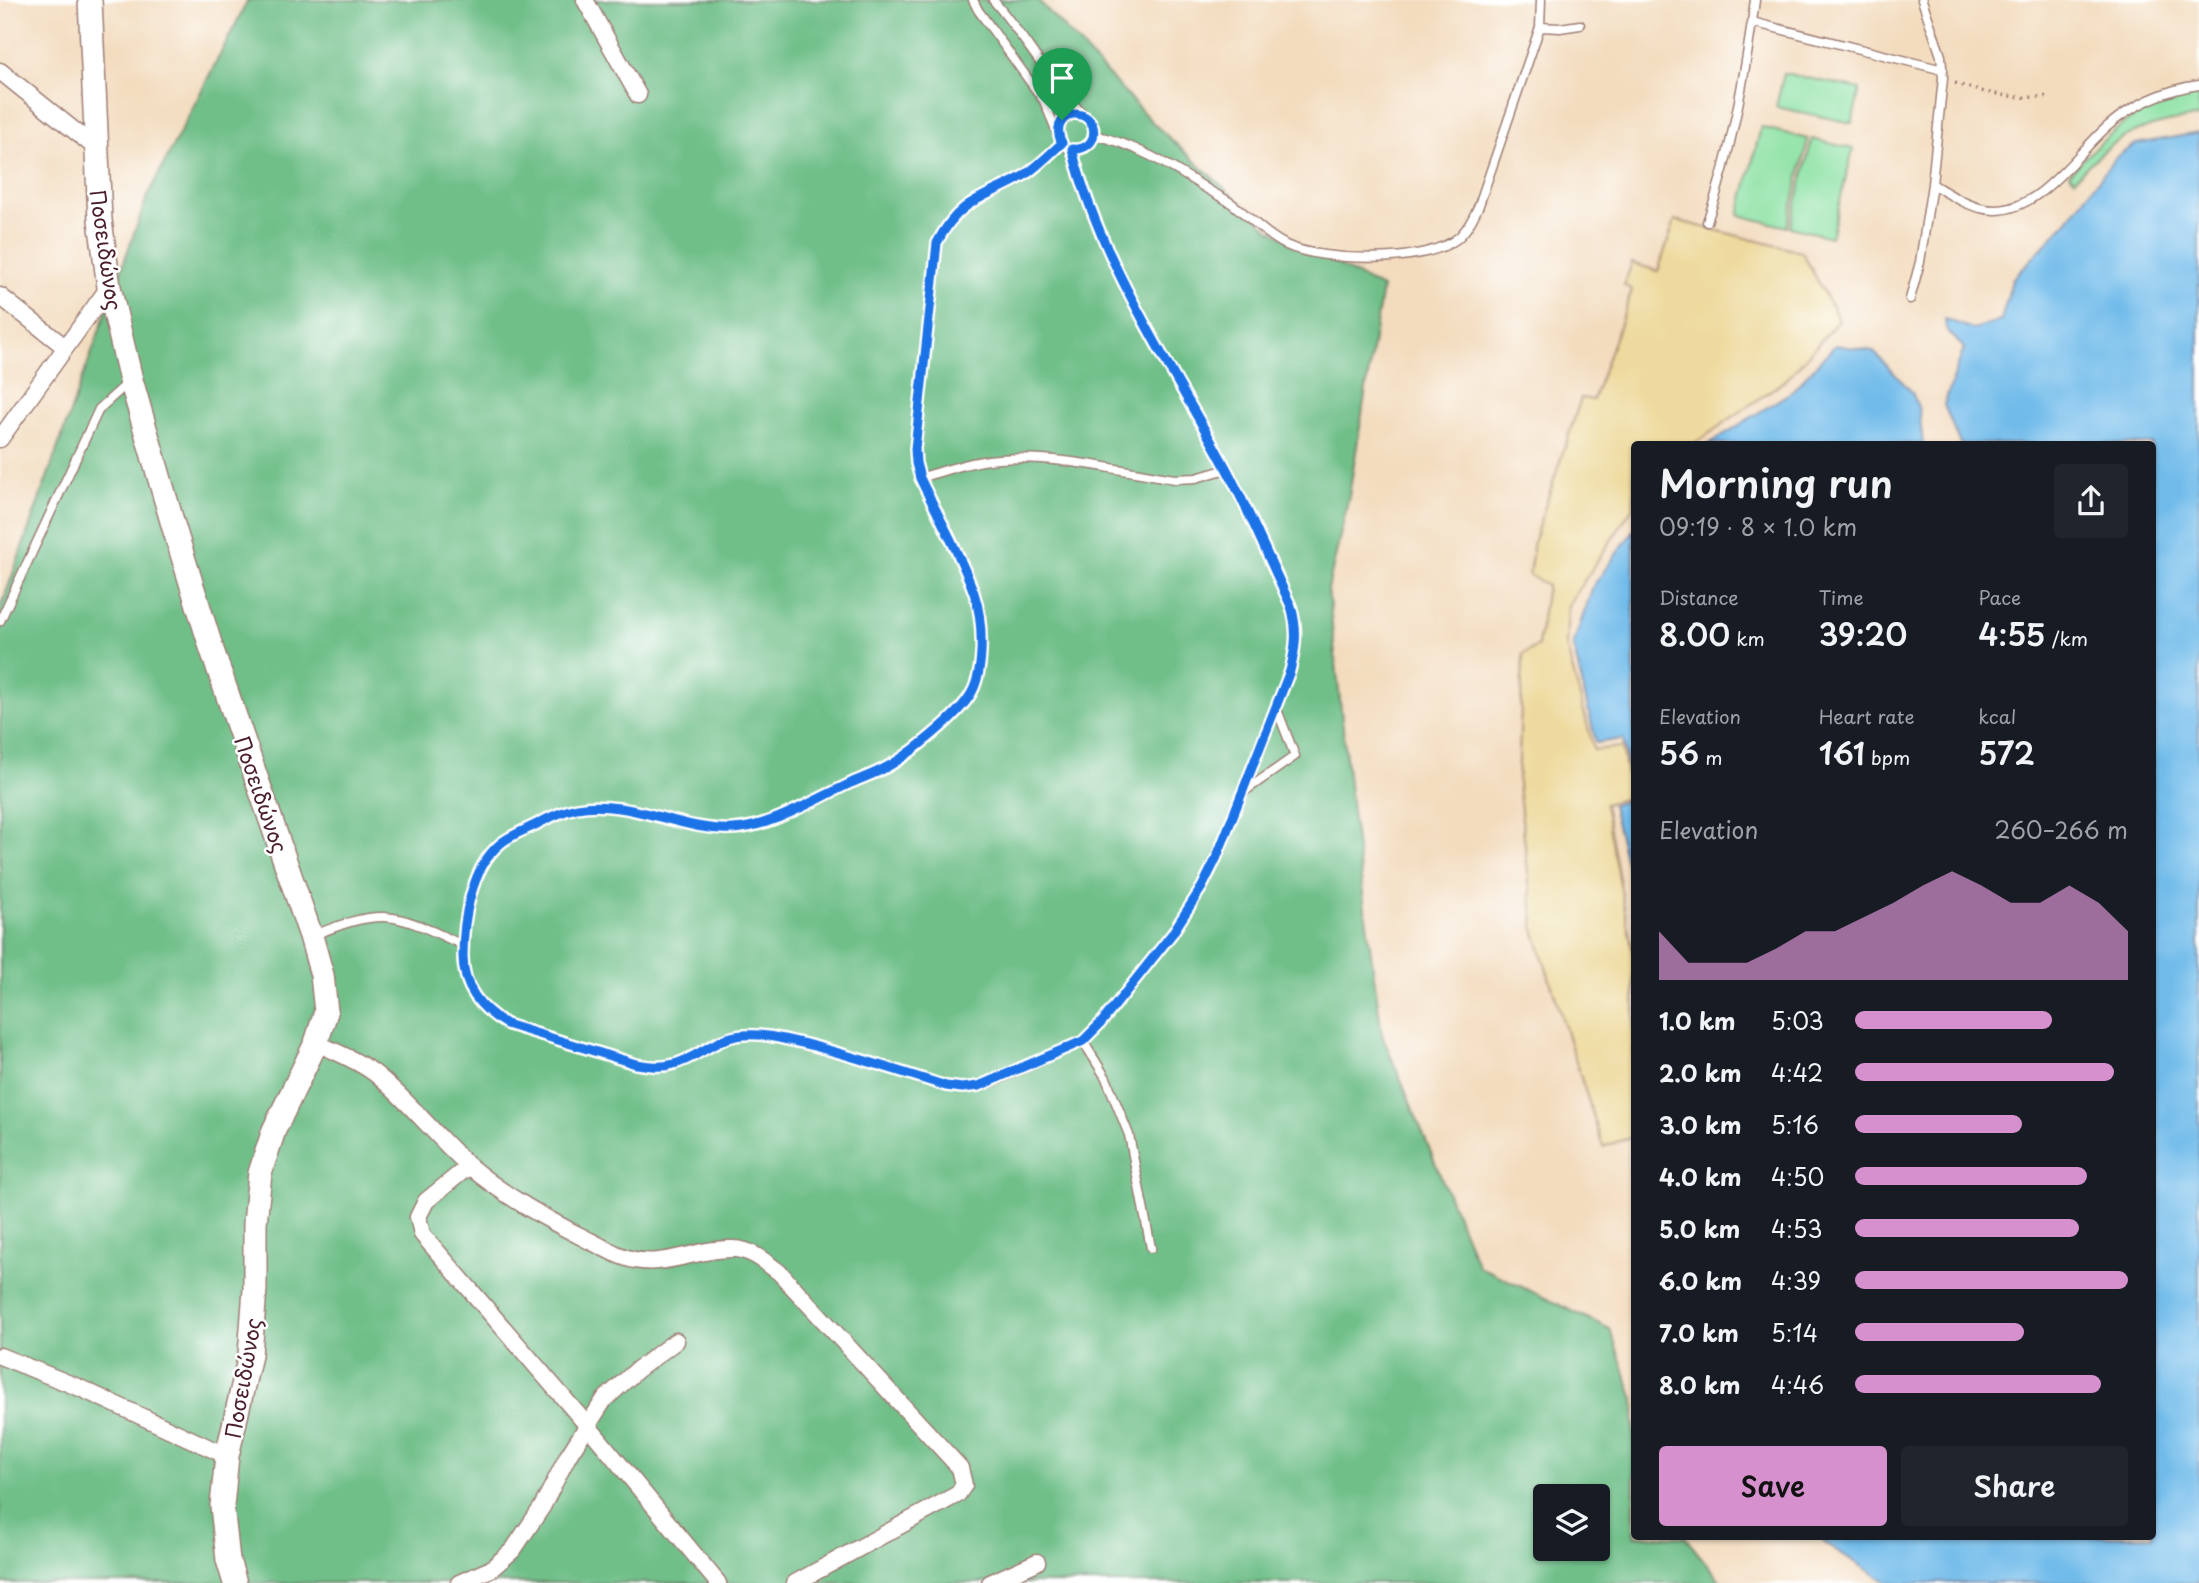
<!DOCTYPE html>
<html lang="en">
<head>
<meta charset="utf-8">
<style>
	:root { --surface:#171b24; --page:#20242c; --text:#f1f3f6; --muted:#9ea1a6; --accent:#d690ce }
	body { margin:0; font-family:"Playpen Sans",sans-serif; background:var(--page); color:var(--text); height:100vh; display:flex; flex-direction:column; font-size:26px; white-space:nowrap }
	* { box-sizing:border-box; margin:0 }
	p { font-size:23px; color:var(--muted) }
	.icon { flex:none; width:38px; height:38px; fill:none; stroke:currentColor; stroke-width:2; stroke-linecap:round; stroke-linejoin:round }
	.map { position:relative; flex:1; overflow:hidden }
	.details { position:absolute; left:1631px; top:441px; width:525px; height:1099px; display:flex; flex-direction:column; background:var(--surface); border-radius:7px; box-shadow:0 2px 5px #0004 }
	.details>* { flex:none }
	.fabs { position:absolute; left:1533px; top:1484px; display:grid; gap:14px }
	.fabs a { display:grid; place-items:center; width:77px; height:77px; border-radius:7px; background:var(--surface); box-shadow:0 2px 5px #0004; font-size:35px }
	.pin { position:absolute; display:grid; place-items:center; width:60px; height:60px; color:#fff; margin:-72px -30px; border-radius:50% 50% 50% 0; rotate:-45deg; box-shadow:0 0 7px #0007 }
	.pin .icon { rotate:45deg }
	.round { display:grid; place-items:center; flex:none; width:74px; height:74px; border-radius:7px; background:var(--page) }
	.summary { display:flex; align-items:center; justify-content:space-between; height:119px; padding:0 28px }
	h1 { font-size:38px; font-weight:600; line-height:52px }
	.figures { display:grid; grid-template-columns:repeat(3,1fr); gap:10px; height:119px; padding:7px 28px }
	.figures div { display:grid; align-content:center }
	.figures b { font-size:30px; font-weight:600 }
	.figures small { font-size:19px; font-weight:400 }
	.figures p { font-size:19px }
	.chart { height:196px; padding:14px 28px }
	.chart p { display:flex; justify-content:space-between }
	.chart svg { width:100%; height:126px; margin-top:7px; fill:var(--accent); opacity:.7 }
	.primary-button { display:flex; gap:14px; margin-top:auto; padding:14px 28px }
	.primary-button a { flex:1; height:80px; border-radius:7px; background:var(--accent); color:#111; font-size:28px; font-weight:600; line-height:80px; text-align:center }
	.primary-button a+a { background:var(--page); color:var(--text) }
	ul { padding:0 28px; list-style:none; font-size:23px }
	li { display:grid; grid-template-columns:112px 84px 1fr; align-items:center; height:52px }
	li i { height:18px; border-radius:9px; background:var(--accent) }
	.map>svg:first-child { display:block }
	.green { fill:#8be1a3; stroke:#6a8067; stroke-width:2 }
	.forest { fill:#70bf89; stroke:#5d6f5a; stroke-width:2; fill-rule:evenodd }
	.sand { fill:#eeda9e; stroke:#9c7c64; stroke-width:2 }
	.water { fill:#71bbea; stroke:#5e6d8a; stroke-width:2 }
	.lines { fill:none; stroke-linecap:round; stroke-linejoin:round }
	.lane-casing { stroke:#9e7e74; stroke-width:11 }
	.street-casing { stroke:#9e7e74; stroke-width:19 }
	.secondary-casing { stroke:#9e7e74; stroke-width:26 }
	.path { stroke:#9e7e74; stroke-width:3.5; stroke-dasharray:2 5; stroke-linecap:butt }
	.lane { stroke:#fff; stroke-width:8 }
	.street { stroke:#fff; stroke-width:16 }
	.secondary { stroke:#fff; stroke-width:23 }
	.route-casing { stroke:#fff; stroke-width:14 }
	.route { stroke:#1a73e8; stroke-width:9 }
	.labels { text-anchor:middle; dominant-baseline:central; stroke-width:5; stroke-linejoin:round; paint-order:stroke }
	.street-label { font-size:21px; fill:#4a1f2b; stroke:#fff }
</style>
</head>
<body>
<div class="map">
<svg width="2199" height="1583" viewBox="0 0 2199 1583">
	<rect width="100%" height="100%" fill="#fff"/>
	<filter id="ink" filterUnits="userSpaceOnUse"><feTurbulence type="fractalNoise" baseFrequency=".0143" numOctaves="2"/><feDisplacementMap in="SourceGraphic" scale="14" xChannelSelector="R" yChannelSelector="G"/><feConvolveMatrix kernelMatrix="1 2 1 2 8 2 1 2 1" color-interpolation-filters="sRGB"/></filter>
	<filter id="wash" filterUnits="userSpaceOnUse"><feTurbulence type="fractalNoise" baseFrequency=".00686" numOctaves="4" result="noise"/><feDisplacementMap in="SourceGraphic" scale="28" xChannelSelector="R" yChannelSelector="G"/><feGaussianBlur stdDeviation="1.57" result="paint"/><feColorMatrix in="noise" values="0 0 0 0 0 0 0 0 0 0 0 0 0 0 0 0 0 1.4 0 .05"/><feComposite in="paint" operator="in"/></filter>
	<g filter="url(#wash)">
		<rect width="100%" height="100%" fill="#f3dcbe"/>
		<path class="green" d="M1784,73l76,16 -8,34 -76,-16z
			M2199,92v25c-57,7 -86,19 -124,62l-6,-5c35,-37 77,-76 130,-82z
			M1761,127l47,12 -21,88 -48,-12z
			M1812,139l41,10 -22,88 -41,-10z"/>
		<path class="forest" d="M248,0h790l115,123 116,106 113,59 -33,208 -21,93 24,223 30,223 96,231 132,63 24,71v136l51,1 37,46h-1722v-973l147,-413zM1545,1496h53v53h-53z"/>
		<path class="sand" d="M1675,220l127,32 37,68 -52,59 -93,65h-60v62l-66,99 -2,40 28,105 28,-3 9,50 -26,7 29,154v178l-31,11 -68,-214 -17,-149 5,-130 15,-8 9,-61 -18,-10 5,-35 47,-142 12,2 39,-110 -8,-5 8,-22 26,8z"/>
		<path class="water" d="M2199,133v1450h-310l-63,-39 -5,-7 331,-1v-1092h-192l-16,-39 20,-57 -18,-19 -1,-10 28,10 28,-8 11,-41 55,-59 49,-64 20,-13z
			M1835,345l38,6 39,41 7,18 4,34h-214l82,-52z
			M1634,530v268l-11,-59 -27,4 -23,-98 20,-59z
			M1634,799v95l-22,-89z"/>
	</g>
	<g filter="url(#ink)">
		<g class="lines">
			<defs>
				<path id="lane" d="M973,0l5,10 66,91 15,36
					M993,0c32,37 56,81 91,115
					M1752,22l191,48
					M1540,27l20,1 20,-3
					M1058 132a18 18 0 1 1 36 0a18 18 0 1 1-36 0Z
					M1094,135c40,9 75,30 110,52 9,6 18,10 27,16 19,14 33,31 55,42 36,17 144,20 174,-9 9,-9 14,-20 19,-31l61,-178 1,-27
					M1062,143c-12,11 -23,23 -37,32 -40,25 -64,21 -88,68l-22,206 1,14 4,15c18,38 41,75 54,115 10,28 12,72 -2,99 -12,23 -64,63 -87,76 -11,6 -23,10 -34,15 -34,16 -80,44 -118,46 -39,2 -76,-16 -114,-21 -34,-5 -52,0 -82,16 -11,6 -27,11 -37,20 -28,24 -37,76 -37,112 0,33 17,52 43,68l131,40c12,2 24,4 37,0 24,-6 42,-28 69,-29 21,-2 43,5 63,10 47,11 93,26 140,41l16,2 17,-2 18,-6 86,-39 18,-18 71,-89 30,-47 14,-28 74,-188c6,-24 7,-41 1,-65 -22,-47 -42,-95 -66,-140 -56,-103 -124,-203 -154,-317
					M1932,184c19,11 40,26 63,26 46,0 81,-56 113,-84 24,-21 59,-37 91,-41
					M1707,222c25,-71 38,-147 48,-222
					M1910,299l10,-37 12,-78 11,-106 -2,-22 -19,-56
					M920,478c26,-8 51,-17 79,-19 58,-4 119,11 176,20l21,-1 31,-9
					M0,621l99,-212 30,-27
					M1242,793l53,-37 -19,-49
					M314,935c21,-8 47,-19 70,-18 27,1 55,18 79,28
					M1083,1041l23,37 23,57 22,113"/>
				<path id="street" d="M585,0l53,95
					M0,71l96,77
					M0,296l65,51
					M0,439l109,-152
					M316,1043c19,8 40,17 57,29 35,27 62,64 95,93 36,31 80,55 122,76 11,5 22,12 34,16 38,14 72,-10 110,-8 17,0 33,14 46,24l180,195 4,17 -6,9 -163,89
					M469,1166l-43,35 -8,16 4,17 165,191 131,158
					M0,1356l80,32 147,68
					M459,1583l32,-14 22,-19 29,-43 26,-51 36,-56 33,-30 39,-29
					M990,1583l47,-21"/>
				<path id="secondary" d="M90,0l10,220 9,67 22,93 43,148 38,122 99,286 11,39 4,37 -10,31 -42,87 -14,43 -5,50v66l-5,66 -23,101 -5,50 6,54 7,23"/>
			</defs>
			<use href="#lane" class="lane-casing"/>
			<use href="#street" class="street-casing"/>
			<use href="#secondary" class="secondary-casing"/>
			<path class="path" d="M1955,83c31,11 62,17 95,13"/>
			<use href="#lane" class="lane"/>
			<use href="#street" class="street"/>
			<use href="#secondary" class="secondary"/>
		</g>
	</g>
	<g class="lines" filter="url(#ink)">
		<defs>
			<path id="route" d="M1072,114c29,-2 29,38 0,35 29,114 97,214 153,317 24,45 44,93 66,140 7,24 5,41 -1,65l-74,188 -14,28 -30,47 -71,89 -18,18 -104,45 -17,2 -16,-2c-47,-15 -93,-30 -140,-42 -20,-4 -42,-11 -63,-9 -27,2 -45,23 -69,29 -13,4 -25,2 -38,0l-130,-40c-26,-16 -43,-36 -43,-68 0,-36 8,-88 37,-112 10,-9 26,-14 37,-20 30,-16 48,-21 82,-16 38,5 75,23 114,21 38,-2 83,-30 118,-46 11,-5 23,-9 34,-15 23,-12 75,-53 87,-76 13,-25 11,-73 2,-99 -14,-40 -36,-77 -54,-115l-4,-15 -1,-14 22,-206c24,-47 48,-44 88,-68 13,-9 25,-21 37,-32 -7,-13 -3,-24 10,-29z"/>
		</defs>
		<use href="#route" class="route-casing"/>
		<use href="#route" class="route"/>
	</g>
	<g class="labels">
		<g class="street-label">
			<text transform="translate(107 250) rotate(82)">Ποσειδώνος</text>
			<text transform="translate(262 794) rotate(71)">Ποσειδώνος</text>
			<text transform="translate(242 1378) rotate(-80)">Ποσειδώνος</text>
		</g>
	</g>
</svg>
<div class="fabs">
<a><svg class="icon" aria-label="layers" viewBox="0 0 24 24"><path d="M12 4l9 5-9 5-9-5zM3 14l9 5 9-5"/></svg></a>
</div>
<div class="pin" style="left:1062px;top:120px;background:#1e9e55"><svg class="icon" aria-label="arrive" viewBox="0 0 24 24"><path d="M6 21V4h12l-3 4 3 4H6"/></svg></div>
<section class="details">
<div class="summary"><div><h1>Morning run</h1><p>09:19 · 8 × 1.0 km</p></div><a class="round"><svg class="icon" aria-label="share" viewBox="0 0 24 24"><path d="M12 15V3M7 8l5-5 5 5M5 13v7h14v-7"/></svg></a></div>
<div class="figures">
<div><p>Distance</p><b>8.00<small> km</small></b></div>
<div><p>Time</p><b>39:20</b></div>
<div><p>Pace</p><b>4:55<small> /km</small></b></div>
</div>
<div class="figures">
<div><p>Elevation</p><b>56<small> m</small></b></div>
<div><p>Heart rate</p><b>161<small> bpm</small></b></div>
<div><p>kcal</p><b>572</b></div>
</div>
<div class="chart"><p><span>Elevation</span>260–266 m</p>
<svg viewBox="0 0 160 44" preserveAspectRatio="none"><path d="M0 44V27L10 38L20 38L30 38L40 33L50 27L60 27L70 22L80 17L90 11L100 6L110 11L120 17L130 17L140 11L150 17L160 27V44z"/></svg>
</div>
<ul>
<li><b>1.0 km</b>5:03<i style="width:72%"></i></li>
<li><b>2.0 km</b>4:42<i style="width:95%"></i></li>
<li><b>3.0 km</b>5:16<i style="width:61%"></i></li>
<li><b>4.0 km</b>4:50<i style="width:85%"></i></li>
<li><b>5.0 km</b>4:53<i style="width:82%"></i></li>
<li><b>6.0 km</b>4:39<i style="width:100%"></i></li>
<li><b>7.0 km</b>5:14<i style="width:62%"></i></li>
<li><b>8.0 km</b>4:46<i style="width:90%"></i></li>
</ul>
<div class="primary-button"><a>Save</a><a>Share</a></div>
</section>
</div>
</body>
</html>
